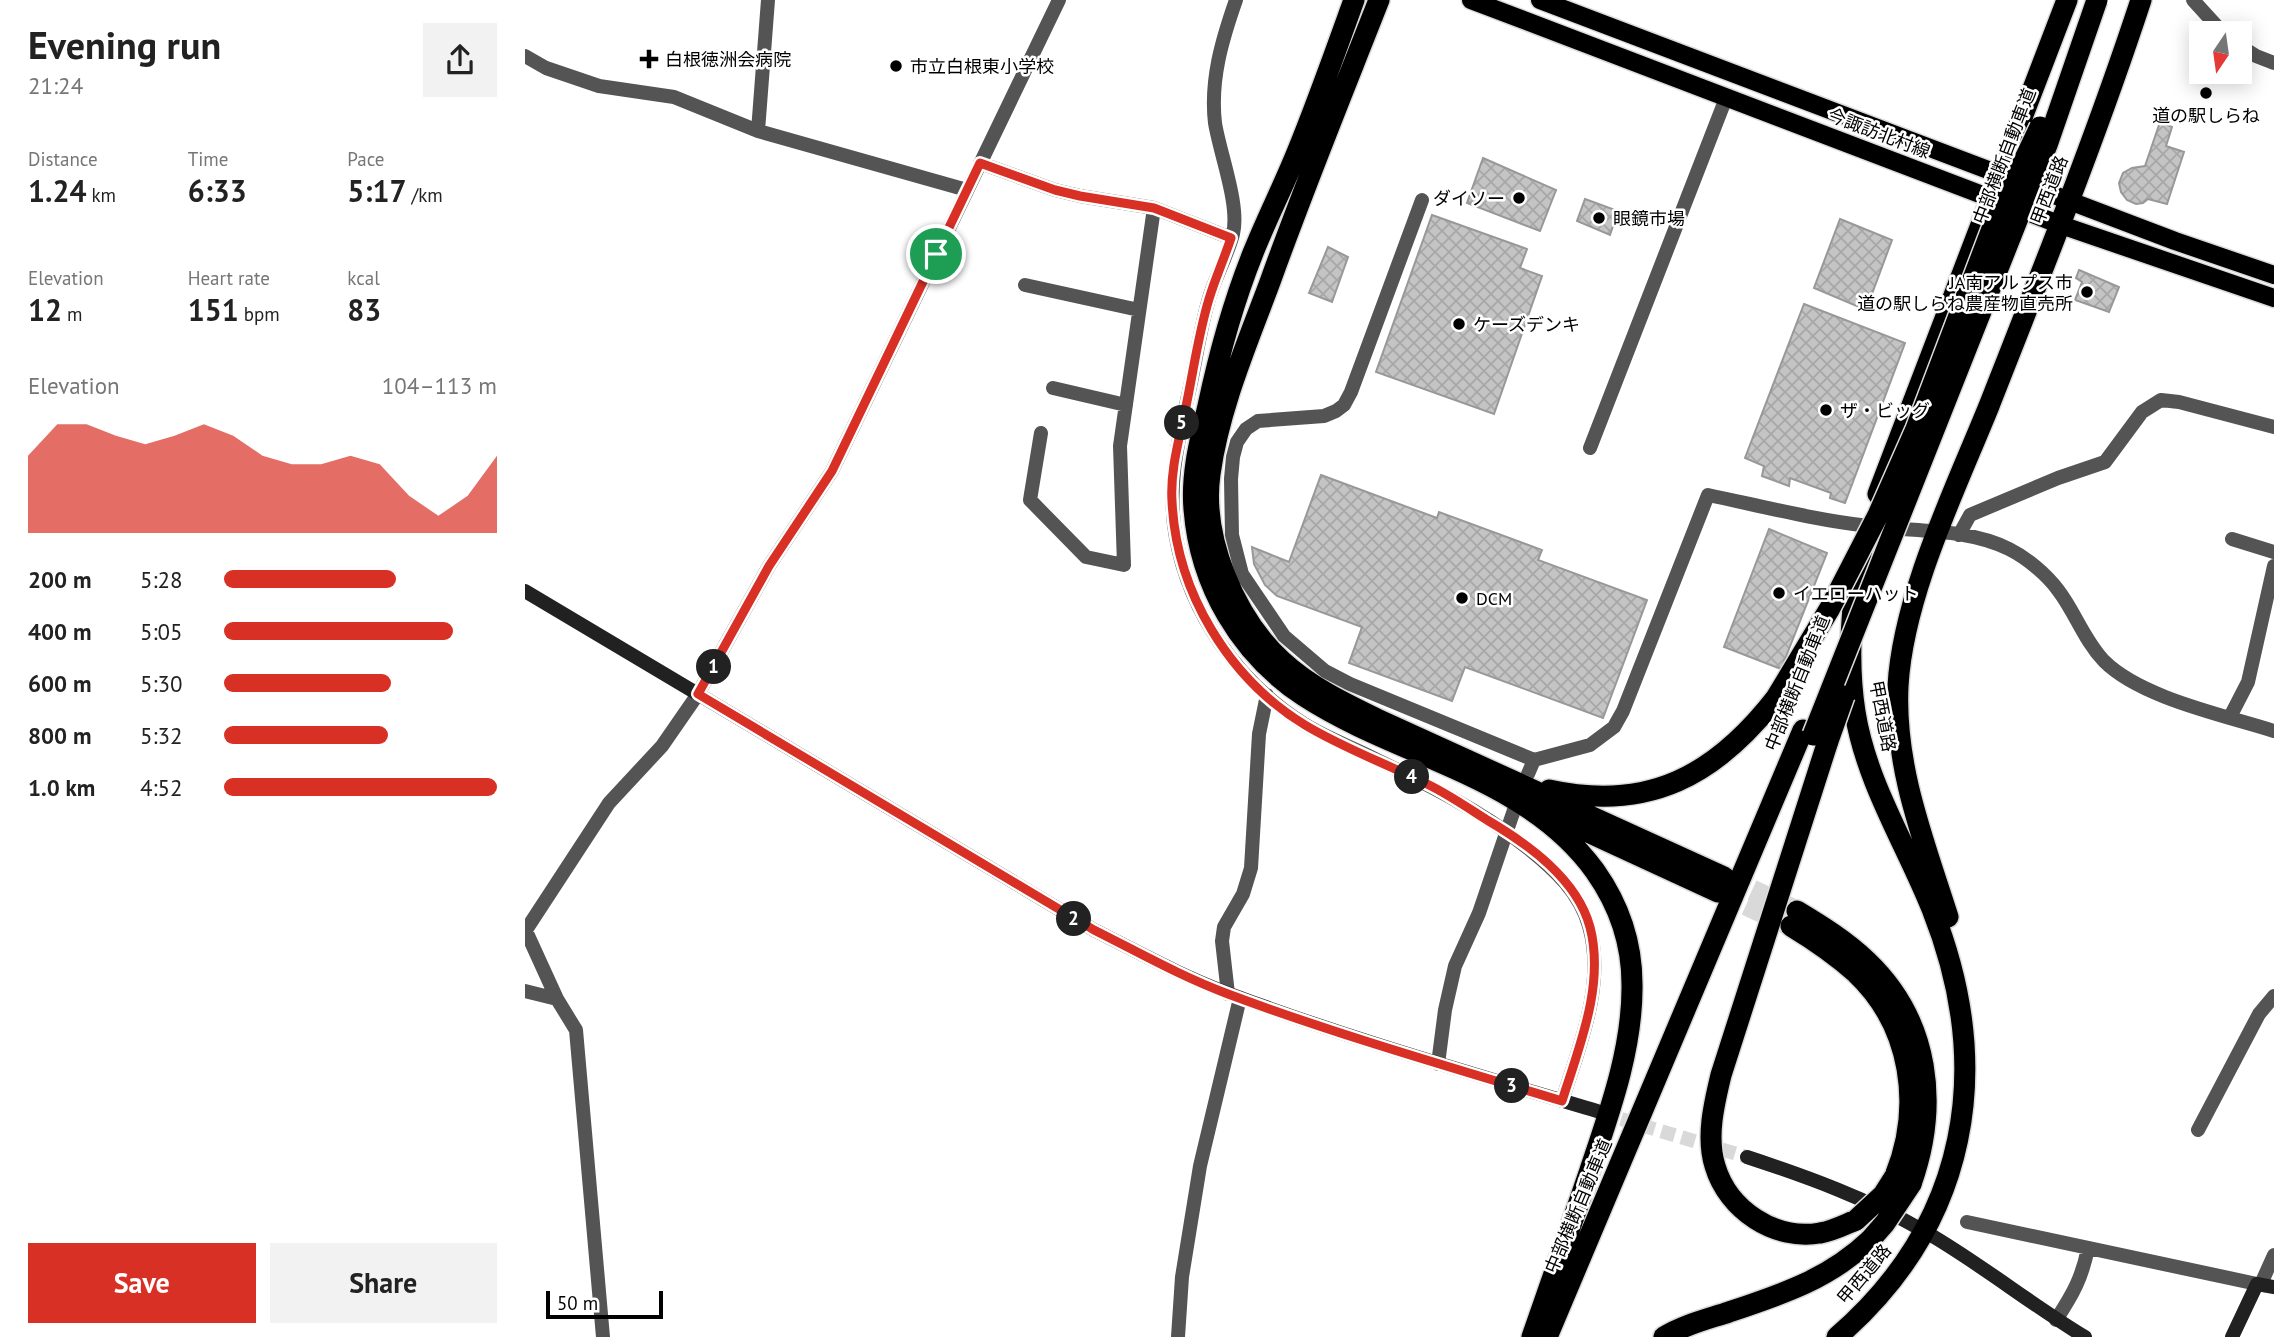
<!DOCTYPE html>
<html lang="en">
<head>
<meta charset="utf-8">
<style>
	:root { --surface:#fff; --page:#f2f2f2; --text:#222; --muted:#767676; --accent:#d93025 }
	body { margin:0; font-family:"PT Sans","Noto Sans JP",sans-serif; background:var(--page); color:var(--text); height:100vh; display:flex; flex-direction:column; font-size:26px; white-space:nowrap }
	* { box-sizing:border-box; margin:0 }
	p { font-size:23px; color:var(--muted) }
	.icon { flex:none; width:38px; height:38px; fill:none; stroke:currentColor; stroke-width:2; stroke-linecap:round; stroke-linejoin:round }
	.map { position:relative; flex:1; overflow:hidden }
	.panel { display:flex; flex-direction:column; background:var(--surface); width:525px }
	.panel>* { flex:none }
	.needle { width:46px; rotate:193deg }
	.fabs { position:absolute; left:1664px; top:21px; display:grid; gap:14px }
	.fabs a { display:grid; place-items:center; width:63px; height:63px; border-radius:0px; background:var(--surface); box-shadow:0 4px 18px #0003; font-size:35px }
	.scale { position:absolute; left:21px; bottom:18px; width:117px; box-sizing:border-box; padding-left:7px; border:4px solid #000; border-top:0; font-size:19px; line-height:24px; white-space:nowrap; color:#000; -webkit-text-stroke:5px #fff; paint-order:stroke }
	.pin { position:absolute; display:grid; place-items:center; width:60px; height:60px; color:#fff; margin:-30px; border:4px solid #fff; border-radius:50%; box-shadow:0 2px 7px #0007 }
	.km { position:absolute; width:35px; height:35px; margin:-18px; border-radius:50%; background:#222; color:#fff; font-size:19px; line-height:35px; text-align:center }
	.round { display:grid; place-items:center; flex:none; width:74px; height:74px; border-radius:0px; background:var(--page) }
	.overview { display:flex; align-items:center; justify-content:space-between; height:119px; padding:0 28px }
	h1 { font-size:38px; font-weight:800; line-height:52px }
	.figures { display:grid; grid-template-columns:repeat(3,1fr); gap:10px; height:119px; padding:7px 28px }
	.figures div { display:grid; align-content:center }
	.figures b { font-size:30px; font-weight:800 }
	.figures small { font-size:19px; font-weight:400 }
	.figures p { font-size:19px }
	.chart { height:196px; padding:14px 28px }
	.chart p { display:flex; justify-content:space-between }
	.chart svg { width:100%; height:126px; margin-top:7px; fill:var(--accent); opacity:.7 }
	.primary-button { display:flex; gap:14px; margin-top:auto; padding:14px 28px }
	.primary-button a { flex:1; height:80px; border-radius:0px; background:var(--accent); color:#fff; font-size:28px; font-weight:800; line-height:80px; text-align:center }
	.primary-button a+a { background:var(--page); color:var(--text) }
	ul { padding:0 28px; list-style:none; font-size:23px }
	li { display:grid; grid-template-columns:112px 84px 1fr; align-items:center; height:52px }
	li i { height:18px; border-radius:9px; background:var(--accent) }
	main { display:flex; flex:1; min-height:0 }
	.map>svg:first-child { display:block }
	.building { fill:url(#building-cross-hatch); stroke:#989898; stroke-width:2 }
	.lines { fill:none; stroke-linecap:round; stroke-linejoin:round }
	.secondary-tunnel { stroke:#d9d9d9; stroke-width:14; stroke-dasharray:14 7; stroke-linecap:butt }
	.highway-tunnel { stroke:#d9d9d9; stroke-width:21; stroke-dasharray:21 10; stroke-linecap:butt }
	.primary-casing { stroke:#dbdbdb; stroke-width:21 }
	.highway-casing { stroke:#dbdbdb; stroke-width:24 }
	.street { stroke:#545454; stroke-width:14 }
	.secondary { stroke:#212121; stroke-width:14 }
	.primary { stroke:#000; stroke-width:18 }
	.highway { stroke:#000; stroke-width:21 }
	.highway-bridge-casing { stroke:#dbdbdb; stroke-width:24; stroke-linecap:butt }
	.highway-bridge { stroke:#000; stroke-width:21 }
	.route-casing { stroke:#fff; stroke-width:14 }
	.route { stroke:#d93025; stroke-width:9 }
	.poi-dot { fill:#000; stroke:#fff; stroke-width:2.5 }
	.labels { text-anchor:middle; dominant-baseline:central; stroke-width:5; stroke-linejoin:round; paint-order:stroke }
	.poi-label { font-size:18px; fill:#000; stroke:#fff; text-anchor:start }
	.street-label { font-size:18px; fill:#000; stroke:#fff }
</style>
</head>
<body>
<main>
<section class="panel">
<div class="overview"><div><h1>Evening run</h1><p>21:24</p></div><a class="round"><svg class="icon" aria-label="share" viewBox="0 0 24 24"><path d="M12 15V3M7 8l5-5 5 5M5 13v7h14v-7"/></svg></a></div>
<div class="figures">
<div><p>Distance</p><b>1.24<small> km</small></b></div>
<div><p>Time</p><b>6:33</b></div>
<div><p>Pace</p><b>5:17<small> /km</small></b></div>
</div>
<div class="figures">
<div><p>Elevation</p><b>12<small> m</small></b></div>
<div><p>Heart rate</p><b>151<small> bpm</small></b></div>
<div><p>kcal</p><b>83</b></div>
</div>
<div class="chart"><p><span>Elevation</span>104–113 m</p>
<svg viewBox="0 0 160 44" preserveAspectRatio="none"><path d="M0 44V17L10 6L20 6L30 10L40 13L50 10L60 6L70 10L80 17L90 20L100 20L110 17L120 20L130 31L140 38L150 31L160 17V44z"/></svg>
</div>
<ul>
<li><b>200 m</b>5:28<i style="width:63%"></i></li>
<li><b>400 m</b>5:05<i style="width:84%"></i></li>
<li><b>600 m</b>5:30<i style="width:61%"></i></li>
<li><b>800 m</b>5:32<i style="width:60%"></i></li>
<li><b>1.0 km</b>4:52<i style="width:100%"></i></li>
</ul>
<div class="primary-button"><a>Save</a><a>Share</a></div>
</section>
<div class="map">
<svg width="1749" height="1337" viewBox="0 0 1749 1337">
	<defs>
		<pattern id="building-cross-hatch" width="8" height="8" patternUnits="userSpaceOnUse" patternTransform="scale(1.75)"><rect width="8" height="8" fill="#c4c4c4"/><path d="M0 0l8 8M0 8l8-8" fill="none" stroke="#a7a7a7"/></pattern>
	</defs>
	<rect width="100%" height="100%" fill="#fff"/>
	<path class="building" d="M1635,122l12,5 -6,19 18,6 -17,52 -19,-5 -5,4 -7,1 -9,-4 -6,-8 -2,-9 4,-10 9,-5 13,-2z
		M958,158l73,32 -16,41 -73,-28z
		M1060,199l33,12 -8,24 -33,-14z
		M907,215l95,34 -7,19 22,8 -48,138 -118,-42z
		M1315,219l52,21 -26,70 -52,-22z
		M803,247l20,10 -16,45 -23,-9z
		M1554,270l40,17 -10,25 -34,-12 7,-18 -6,-4z
		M1279,304l101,39 -60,160 -15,-5 1,-5 -41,-15 -1,8 -27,-10 2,-10 -19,-8z
		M796,475l116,43 2,-6 103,38 -4,10 109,40 -44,118 -138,-51 -13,34 -103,-38 13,-36 -85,-31 -12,-11 -11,-21 -2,-17 37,15z
		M1244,529l58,24 -46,116 -57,-22z"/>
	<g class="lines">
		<path class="secondary-tunnel" d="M1076,1113l146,44"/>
		<path class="highway-tunnel" d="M1199,877l73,34
			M1193,892l73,34"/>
		<defs>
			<path id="primary" d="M946,0l590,225 213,73
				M1015,0l635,241 99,34"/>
			<path id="highway" d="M829,0c-18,50 -36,101 -56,150 -14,35 -31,68 -45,103 -20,50 -34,101 -45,153 -8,34 -17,68 -14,103 6,76 46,145 110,187 95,62 222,79 291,175 24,34 37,72 37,113 1,63 -22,127 -42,186 -19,56 -39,112 -58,167
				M854,0c-37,94 -75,187 -109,282 -23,62 -51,126 -60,192 -9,64 25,144 72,187 27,25 62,42 95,58l347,158
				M1353,494l189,-494
				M1303,741l-107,334c-7,29 -15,62 -6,91 13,44 60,75 105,67 13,-2 24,-8 36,-13
				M1024,790c100,22 167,-15 227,-92
				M1026,815l167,77
				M1272,911c25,15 49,30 70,50 63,60 72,144 44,223
				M1423,917c-24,-76 -54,-150 -50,-231 5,-90 57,-196 91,-280 53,-135 107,-269 152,-406
				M1266,926c23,14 45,29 65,47 56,53 67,134 39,203
				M1022,1337l256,-607
				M1139,1337c19,-12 44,-18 65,-25 54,-18 100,-33 142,-73
				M1312,1337c132,-114 158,-269 95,-428 -26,-65 -66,-127 -77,-197 -8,-52 -4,-112 7,-163"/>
		</defs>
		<use href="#primary" class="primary-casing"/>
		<use href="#highway" class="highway-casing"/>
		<path class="street" d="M711,0c-14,40 -26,80 -21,123 5,31 25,82 18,111 -6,23 -19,45 -25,68 -8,28 -12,57 -18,85 -11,50 -24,99 -14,151 14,76 62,144 128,186 22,14 48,23 71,35 54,26 108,53 154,90 26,21 51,44 60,77 17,58 -10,121 -27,175
			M1668,0l30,33
			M1715,46l16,10 18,7
			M0,56l21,12 53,18 75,11 84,34 209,59
			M233,131l10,-131
			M455,163l75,27 25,6 74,12 77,30
			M897,200l-71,192 -7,13 -8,6 -12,5 -66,5 -12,8 -9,13 -4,15 -2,22 1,56 10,39 42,62 41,35 25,13 184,76 56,-15 24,-18 9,-16 85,-216c53,11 107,25 161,31 46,6 98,2 140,23 18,9 37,25 49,41 17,22 26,50 46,71 37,37 120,54 170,70
			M500,285l114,25
			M528,388l73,17
			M516,433l-11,67 56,57 38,8 -4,-119 34,-238
			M1065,448l136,-350
			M1434,535l11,-20 88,-37 47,-16 37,-50 19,-12 18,2 95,25
			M1707,539l42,13
			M1705,717l18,-35 26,-116
			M1003,774l6,-14
			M0,929l32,70 19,31 27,307
			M1,930l83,-127 53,-57 36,-52 71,-128 63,-95 227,-471
			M0,991l32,8
			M703,994l-6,-53 2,-14 19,-33 8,-26 8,-134 8,-39
			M913,1064l7,-54 10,-44 24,-53 35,-103
			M1673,1130l61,-116 15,-18
			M1442,1222l290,62
			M1736,1284l13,-29
			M1531,1320c17,-26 26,-42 32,-72
			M653,1337l4,-60 18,-111 40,-168"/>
		<path class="secondary" d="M0,591l569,339c44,22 89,47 136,64 120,45 244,80 367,117
			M1222,1157c61,20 121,42 177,74 56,32 106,73 161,106
			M1707,1337l25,-53 17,3"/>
		<use href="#primary" class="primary"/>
		<use href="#highway" class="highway"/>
		<defs>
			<path id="highway-bridge" d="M1251,698l54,-90 48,-93 38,-86 79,-208 45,-94
				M1288,735l234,-590 50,-145
				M1303,741l16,-45
				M1331,1220l27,-25 12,-19
				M1346,1239l14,-16 26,-39"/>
		</defs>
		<use href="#highway-bridge" class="highway-bridge-casing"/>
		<use href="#highway-bridge" class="highway-bridge"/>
	</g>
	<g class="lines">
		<defs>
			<path id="route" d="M455,163l75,27 25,6 74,12 77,30c-7,21 -16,41 -22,61 -11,36 -16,75 -24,112 -6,29 -15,60 -13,90 4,90 56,177 133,224 38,23 82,39 122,59 21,10 41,24 60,36 41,24 90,59 103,107 15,58 -11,120 -28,174 -112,-34 -224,-66 -334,-107 -46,-17 -90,-42 -134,-64l-396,-236 71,-128 63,-95z"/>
		</defs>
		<use href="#route" class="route-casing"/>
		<use href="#route" class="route"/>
	</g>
	<g class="poi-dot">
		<path d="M120.5 48.5h7v7h7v7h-7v7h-7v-7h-7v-7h7z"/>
		<circle cx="371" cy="66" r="7"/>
		<circle cx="1681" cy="93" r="7"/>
		<circle cx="994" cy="198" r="7"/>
		<circle cx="1074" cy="218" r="7"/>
		<circle cx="1562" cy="292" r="7"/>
		<circle cx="934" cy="324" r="7"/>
		<circle cx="1301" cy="410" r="7"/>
		<circle cx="1254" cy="593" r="7"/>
		<circle cx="937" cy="598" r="7"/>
	</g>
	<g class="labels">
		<g class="poi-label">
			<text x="140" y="59">白根徳洲会病院</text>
			<text x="385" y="66">市立白根東小学校</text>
			<text x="1681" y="115" text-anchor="middle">道の駅しらね</text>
			<text x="980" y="198" text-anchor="end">ダイソー</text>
			<text x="1088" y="218">眼鏡市場</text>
			<text x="1548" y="282" text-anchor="end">JA南アルプス市<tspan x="1548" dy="21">道の駅しらね農産物直売所</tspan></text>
			<text x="948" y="324">ケーズデンキ</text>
			<text x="1315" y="410">ザ・ビッグ</text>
			<text x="1268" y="593">イエローハット</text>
			<text x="951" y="598">DCM</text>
		</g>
		<g class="street-label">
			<text transform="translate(1354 133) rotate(21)">今諏訪北村線</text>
			<text transform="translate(1479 156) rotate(-69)">中部横断自動車道</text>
			<text transform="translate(1524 190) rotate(-69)">甲西道路</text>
			<text transform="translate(1272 683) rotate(-68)">中部横断自動車道</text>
			<text transform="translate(1358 716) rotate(79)">甲西道路</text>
			<text transform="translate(1053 1206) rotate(-67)">中部横断自動車道</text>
			<text transform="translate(1339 1274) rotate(-50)">甲西道路</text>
		</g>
	</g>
</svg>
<div class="fabs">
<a><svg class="needle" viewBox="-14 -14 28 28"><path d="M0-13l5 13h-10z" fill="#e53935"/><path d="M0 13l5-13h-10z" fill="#767676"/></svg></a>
</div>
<div class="scale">50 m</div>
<div class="pin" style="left:411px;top:254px;background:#1e9e55"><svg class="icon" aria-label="arrive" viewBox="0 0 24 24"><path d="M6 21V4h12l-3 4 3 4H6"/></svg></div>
<b class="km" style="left:189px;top:667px">1</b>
<b class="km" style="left:549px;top:919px">2</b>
<b class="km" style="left:987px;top:1086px">3</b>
<b class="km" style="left:887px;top:777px">4</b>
<b class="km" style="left:657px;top:423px">5</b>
</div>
</main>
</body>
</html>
